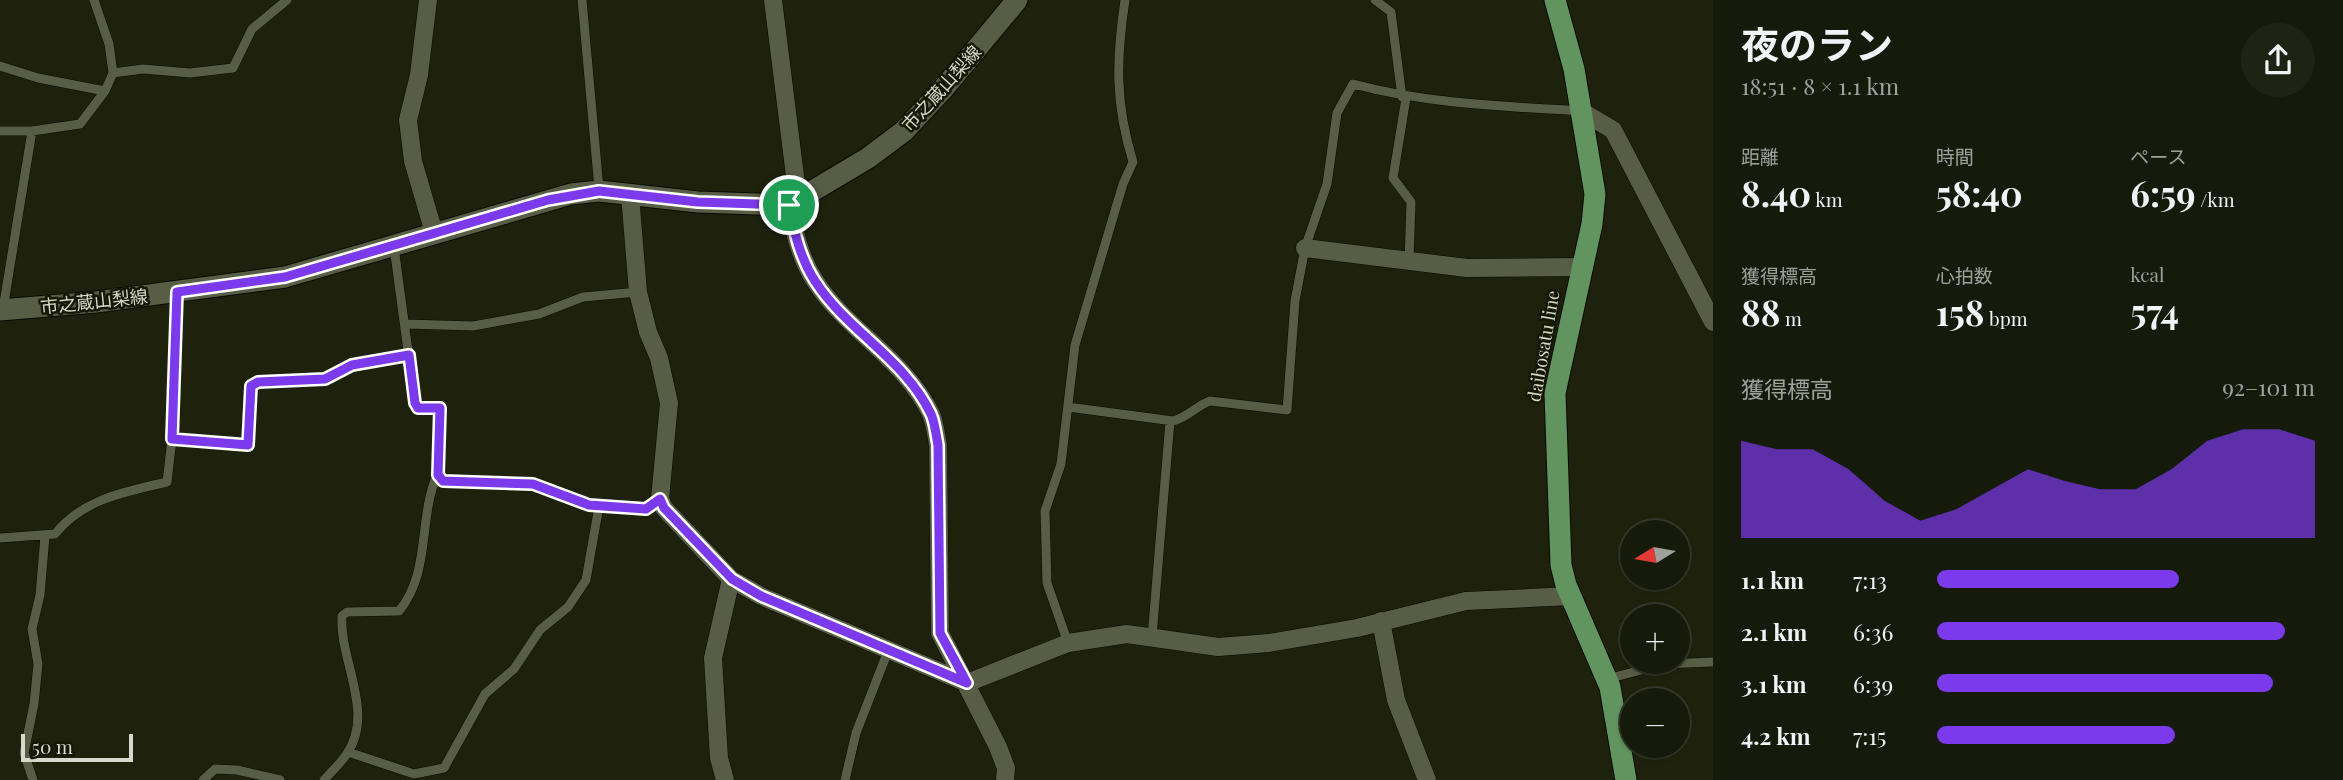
<!DOCTYPE html>
<html lang="ja">
<head>
<meta charset="utf-8">
<style>
	:root { --surface:#161a0a; --page:#1f2313; --text:#f1f3f6; --muted:#9ea19c; --line:#35382b; --accent:#7c3aed }
	body { margin:0; font-family:"Playfair Display","Noto Sans JP",serif; background:var(--page); color:var(--text); height:100vh; display:flex; flex-direction:column; font-size:26px; white-space:nowrap }
	* { box-sizing:border-box; margin:0 }
	p { font-size:23px; color:var(--muted) }
	.icon { flex:none; width:38px; height:38px; fill:none; stroke:currentColor; stroke-width:2; stroke-linecap:round; stroke-linejoin:round }
	.map { position:relative; flex:1; overflow:hidden }
	.panel { display:flex; flex-direction:column; background:var(--surface); width:630px }
	.panel>* { flex:none }
	.needle { width:46px; rotate:259deg }
	.fabs { position:absolute; left:1620px; top:520px; display:grid; gap:14px }
	.fabs a { display:grid; place-items:center; width:70px; height:70px; border-radius:50%; background:var(--surface); box-shadow:0 2px 5px #0004,0 0 0 2px var(--line); font-size:35px }
	.scale { position:absolute; left:21px; bottom:18px; width:112px; box-sizing:border-box; padding-left:7px; border:4px solid #d5d8cb; border-top:0; font-size:19px; line-height:24px; white-space:nowrap; color:#d5d8cb; -webkit-text-stroke:5px #151904; paint-order:stroke }
	.pin { position:absolute; display:grid; place-items:center; width:60px; height:60px; color:#fff; margin:-30px; border:4px solid #fff; border-radius:50%; box-shadow:0 2px 7px #0007 }
	.round { display:grid; place-items:center; flex:none; width:74px; height:74px; border-radius:37px; background:var(--page) }
	.overview { display:flex; align-items:center; justify-content:space-between; height:119px; padding:0 28px }
	h1 { font-size:38px; font-weight:700; line-height:52px }
	.figures { display:grid; grid-template-columns:repeat(3,1fr); gap:10px; height:119px; padding:7px 28px }
	.figures div { display:grid; align-content:center }
	.figures b { font-size:35px; font-weight:700 }
	.figures small { font-size:19px; font-weight:400 }
	.figures p { font-size:19px }
	.chart { height:196px; padding:14px 28px }
	.chart p { display:flex; justify-content:space-between }
	.chart svg { width:100%; height:126px; margin-top:7px; fill:var(--accent); opacity:.7 }
	ul { padding:0 28px; list-style:none; font-size:23px }
	li { display:grid; grid-template-columns:112px 84px 1fr; align-items:center; height:52px }
	li i { height:18px; border-radius:9px; background:var(--accent) }
	main { display:flex; flex:1; min-height:0 }
	.map>svg:first-child { display:block }
	.lines { fill:none; stroke-linecap:round; stroke-linejoin:round }
	.lane-casing { stroke:#090b00; stroke-width:10 }
	.street-casing { stroke:#090b00; stroke-width:19 }
	.secondary-casing { stroke:#090b00; stroke-width:23 }
	.highway-casing { stroke:#090b00; stroke-width:23 }
	.lane { stroke:#585d45; stroke-width:9 }
	.street { stroke:#585d45; stroke-width:18 }
	.secondary { stroke:#585d45; stroke-width:21 }
	.highway { stroke:#61945f; stroke-width:21 }
	.route-casing { stroke:#fff; stroke-width:14 }
	.route { stroke:#7c3aed; stroke-width:9 }
	.labels { text-anchor:middle; dominant-baseline:central; stroke-width:5; stroke-linejoin:round; paint-order:stroke }
	.street-label { font-size:18px; fill:#d5d8cb; stroke:#151904 }
</style>
</head>
<body>
<main>
<div class="map">
<svg width="1713" height="780" viewBox="0 0 1713 780">
	<rect width="100%" height="100%" fill="#1e220d"/>
	<g class="lines">
		<defs>
			<path id="lane" d="M94,0l15,44 4,29
				M582,0l17,189
				M1375,0l16,12 11,85
				M0,66l38,12 67,13
				M1406,98l-13,80 18,24 -2,59
				M0,131h32l48,-7 25,-33 8,-18 30,-4 47,4 43,-5 19,-39 35,-29
				M394,247l21,156 3,5h23l-4,67 6,5 90,4 56,21 57,4 14,-10
				M3,309l29,-178
				M406,324l67,2 66,-12 44,-17 55,-5
				M1068,407l105,14c15,-4 23,-15 37,-20l77,9 8,-109 10,-53 22,-64 10,-71 16,-29c75,20 150,22 227,27
				M172,439l5,-147
				M0,538l55,-4c28,-35 69,-42 112,-52l5,-43 77,6 2,-59 7,-4 67,-3 27,-14 57,-10
				M1152,637l18,-216
				M1068,643l-21,-60 -2,-72 16,-47 14,-119 48,-161 10,-22c-18,-59 -17,-102 -8,-162
				M1607,679l57,-15 49,-2
				M348,752l66,22 30,-6 41,-74 29,-25 26,-39 28,-23 18,-27 13,-74
				M33,780l-9,-27 10,-49 4,-40 -6,-35 8,-34 5,-59
				M203,780l12,-11 22,1 43,10
				M324,780c7,-8 16,-16 22,-25 30,-42 -7,-95 -4,-139l5,-4 52,-1c32,-38 19,-92 38,-136
				M845,780l11,-47 32,-82"/>
			<path id="street" d="M428,0l-9,75 -11,45 5,41 21,72
				M773,0l25,200
				M1581,111l32,19 100,192
				M630,195l8,97 10,40 11,26 10,45 -9,96 4,9 67,71 30,17 206,87 101,-40 59,-9 91,13 51,-4 88,-15 109,-27 105,-5
				M789,205c5,26 11,53 26,76 32,50 90,78 116,133 4,9 5,21 7,31l2,188 58,114 8,21 -1,12
				M1305,248l162,20 115,-1
				M1381,621l15,79 31,80
				M725,780l-6,-22 -6,-100 18,-79"/>
			<path id="secondary" d="M0,310l96,-8 189,-25 286,-83 28,-3 99,11 91,3 79,-47 36,-27 40,-43 73,-88"/>
			<path id="highway" d="M1555,0l19,69 21,125 -3,30 -37,169 6,172 5,20 44,102 16,93"/>
		</defs>
		<use href="#lane" class="lane-casing"/>
		<use href="#street" class="street-casing"/>
		<use href="#secondary" class="secondary-casing"/>
		<use href="#highway" class="highway-casing"/>
		<use href="#lane" class="lane"/>
		<use href="#street" class="street"/>
		<use href="#secondary" class="secondary"/>
		<use href="#highway" class="highway"/>
	</g>
	<g class="lines">
		<defs>
			<path id="route" d="M599,191l99,11 91,3c5,26 11,53 26,76 32,50 90,78 116,133 4,9 5,21 7,31l2,188 27,50 -206,-87 -29,-17 -68,-71 -4,-9 -14,10 -57,-4 -56,-21 -90,-3 -5,-6 2,-67h-22l-3,-5 -6,-48 -57,10 -27,14 -67,3 -7,4 -3,59 -76,-6 5,-147 108,-15 263,-77z"/>
		</defs>
		<use href="#route" class="route-casing"/>
		<use href="#route" class="route"/>
	</g>
	<g class="labels">
		<g class="street-label">
			<text transform="translate(941 88) rotate(-48)">市之蔵山梨線</text>
			<text transform="translate(94 301) rotate(-6)">市之蔵山梨線</text>
			<text transform="translate(1543 346) rotate(-80)">daibosatu line</text>
		</g>
	</g>
</svg>
<div class="fabs">
<a><svg class="needle" viewBox="-14 -14 28 28"><path d="M0-13l5 13h-10z" fill="#e53935"/><path d="M0 13l5-13h-10z" fill="#9ea19c"/></svg></a>
<a>+</a>
<a>−</a>
</div>
<div class="scale">50 m</div>
<div class="pin" style="left:789px;top:205px;background:#1e9e55"><svg class="icon" aria-label="arrive" viewBox="0 0 24 24"><path d="M6 21V4h12l-3 4 3 4H6"/></svg></div>
</div>
<section class="panel">
<div class="overview"><div><h1>夜のラン</h1><p>18:51 · 8 × 1.1 km</p></div><a class="round"><svg class="icon" aria-label="share" viewBox="0 0 24 24"><path d="M12 15V3M7 8l5-5 5 5M5 13v7h14v-7"/></svg></a></div>
<div class="figures">
<div><p>距離</p><b>8.40<small> km</small></b></div>
<div><p>時間</p><b>58:40</b></div>
<div><p>ペース</p><b>6:59<small> /km</small></b></div>
</div>
<div class="figures">
<div><p>獲得標高</p><b>88<small> m</small></b></div>
<div><p>心拍数</p><b>158<small> bpm</small></b></div>
<div><p>kcal</p><b>574</b></div>
</div>
<div class="chart"><p><span>獲得標高</span>92–101 m</p>
<svg viewBox="0 0 160 44" preserveAspectRatio="none"><path d="M0 44V10L10 13L20 13L30 20L40 31L50 38L60 34L70 27L80 20L90 24L100 27L110 27L120 20L130 10L140 6L150 6L160 10V44z"/></svg>
</div>
<ul>
<li><b>1.1 km</b>7:13<i style="width:64%"></i></li>
<li><b>2.1 km</b>6:36<i style="width:92%"></i></li>
<li><b>3.1 km</b>6:39<i style="width:89%"></i></li>
<li><b>4.2 km</b>7:15<i style="width:63%"></i></li>
</ul>
</section>
</main>
</body>
</html>
